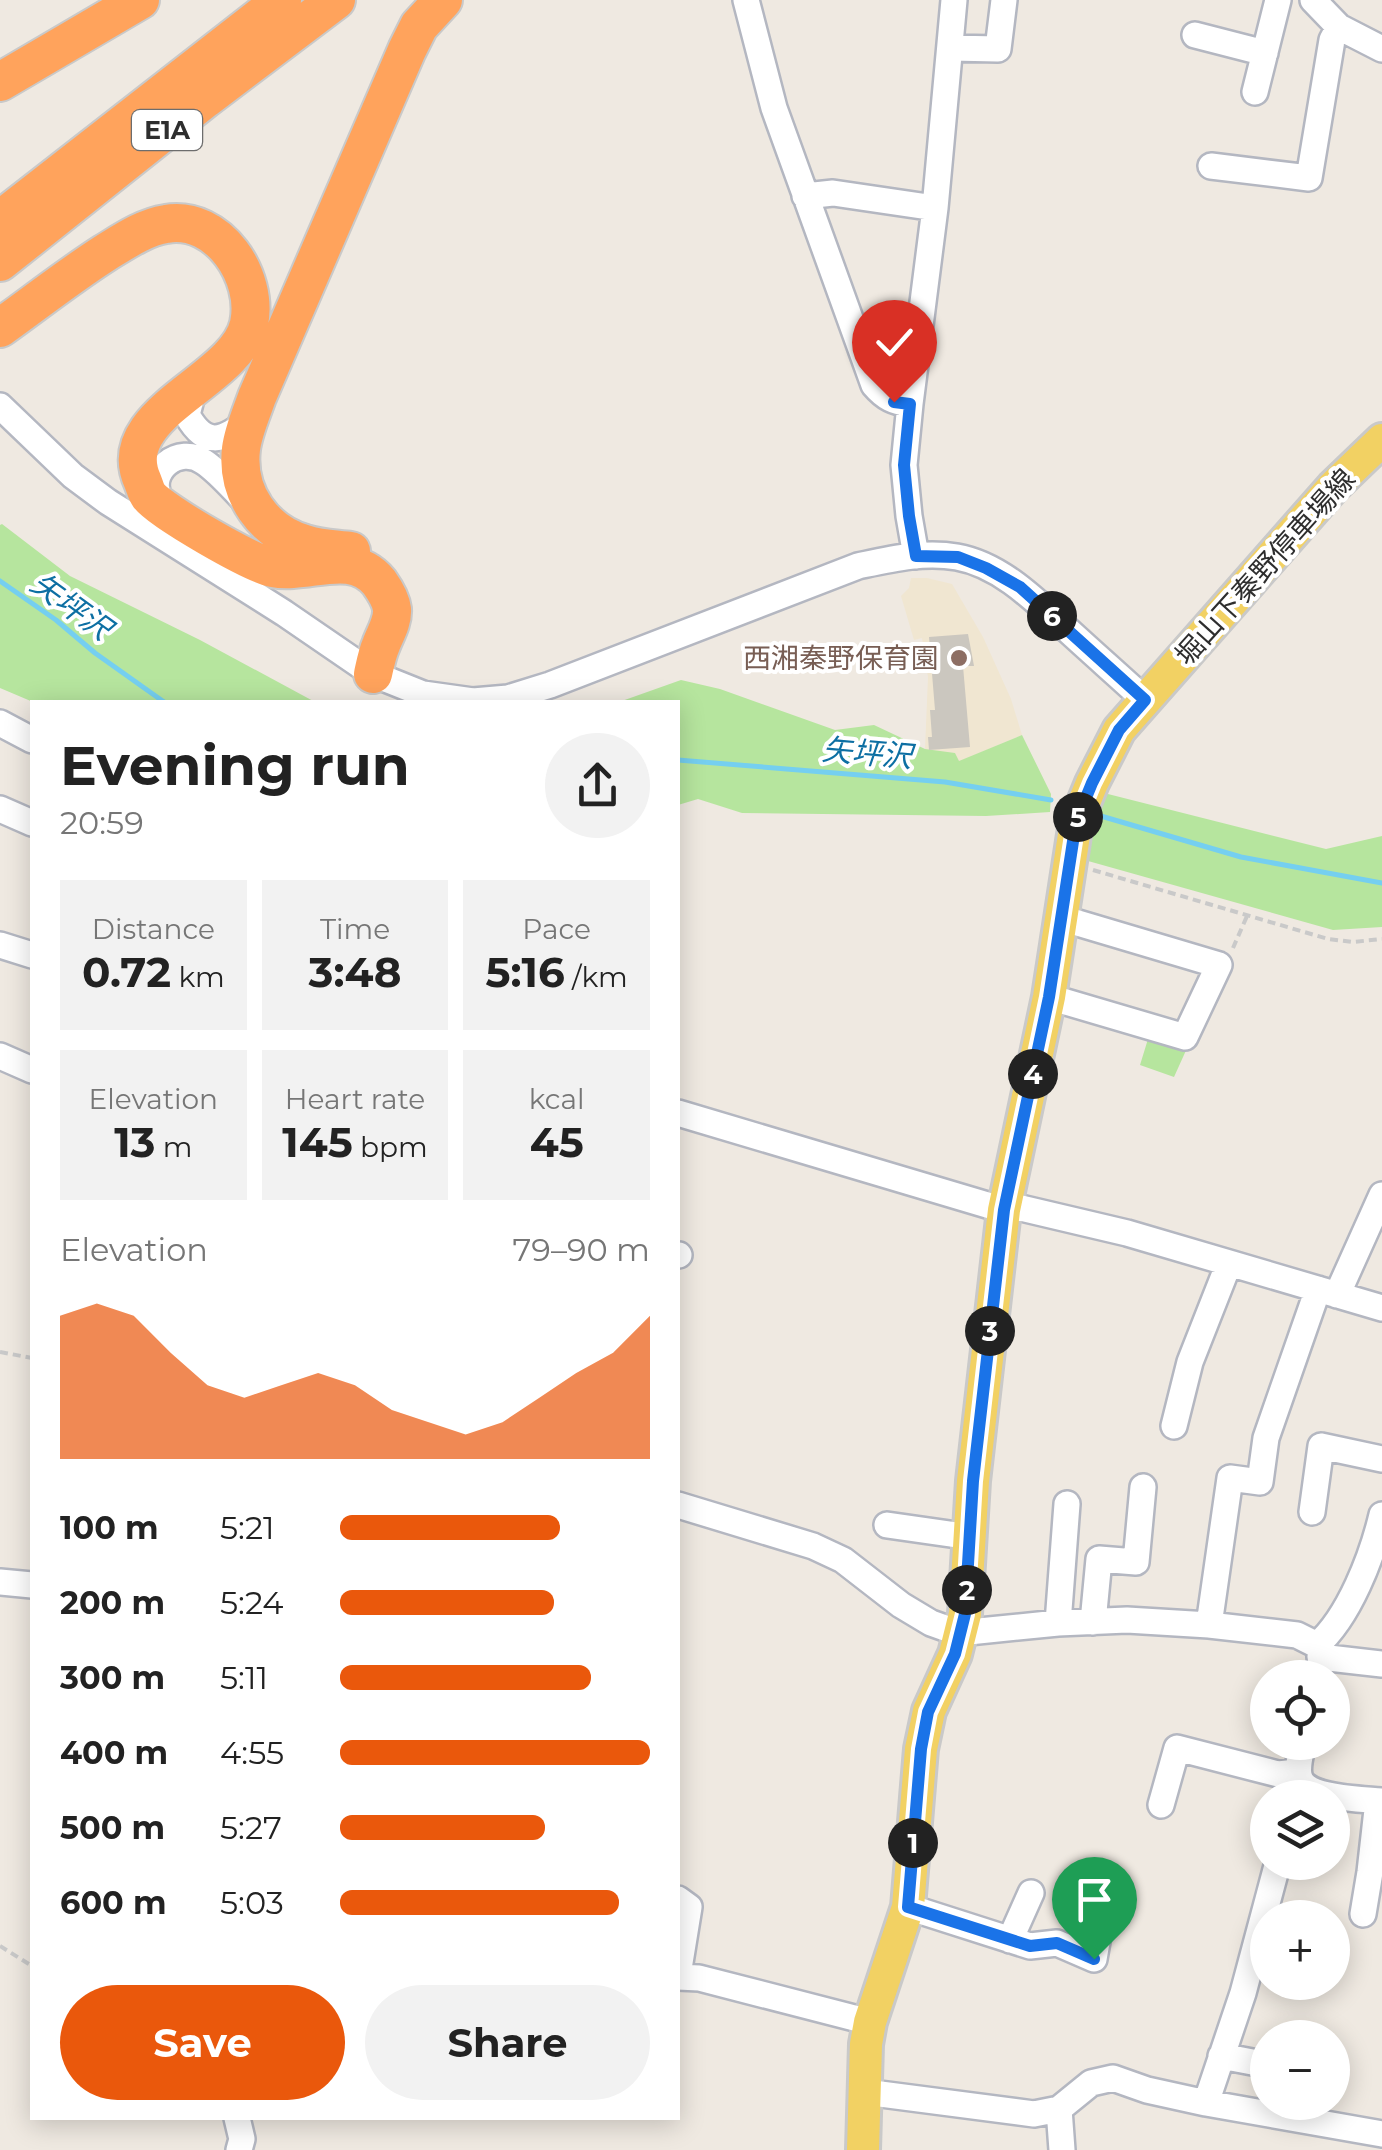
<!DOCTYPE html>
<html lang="en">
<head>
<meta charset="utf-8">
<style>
	:root { --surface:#fff; --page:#f2f2f2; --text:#222; --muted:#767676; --accent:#ea580c }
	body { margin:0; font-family:Montserrat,"Noto Sans JP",sans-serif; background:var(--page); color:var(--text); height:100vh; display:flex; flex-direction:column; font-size:38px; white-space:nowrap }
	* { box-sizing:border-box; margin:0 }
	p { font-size:32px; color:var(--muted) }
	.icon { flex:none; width:55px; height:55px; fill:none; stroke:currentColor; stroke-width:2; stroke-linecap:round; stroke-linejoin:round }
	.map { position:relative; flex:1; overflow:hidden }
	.drawer { position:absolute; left:30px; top:700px; width:650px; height:1420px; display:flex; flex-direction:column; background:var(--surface); border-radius:0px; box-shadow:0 5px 25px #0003 }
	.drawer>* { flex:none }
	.buttons { position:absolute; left:1250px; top:1660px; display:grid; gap:20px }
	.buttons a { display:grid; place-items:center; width:100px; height:100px; border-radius:50%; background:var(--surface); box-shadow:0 5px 25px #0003; font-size:50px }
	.pin { position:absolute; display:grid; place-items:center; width:85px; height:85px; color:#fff; margin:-102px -42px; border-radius:50% 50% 50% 0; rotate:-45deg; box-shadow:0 0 10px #0007 }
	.pin .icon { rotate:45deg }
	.km { position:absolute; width:50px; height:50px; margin:-25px; border-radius:50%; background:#222; color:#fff; font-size:28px; line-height:50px; text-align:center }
	.round { display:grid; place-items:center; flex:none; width:105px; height:105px; border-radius:52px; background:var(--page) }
	.head { display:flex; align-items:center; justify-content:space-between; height:170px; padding:0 30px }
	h1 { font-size:55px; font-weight:700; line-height:75px }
	.metrics { display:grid; grid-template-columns:repeat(3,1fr); gap:15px; height:170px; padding:10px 30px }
	.metrics div { display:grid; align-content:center; border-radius:0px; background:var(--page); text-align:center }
	.metrics b { font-size:42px; font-weight:700 }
	.metrics small { font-size:28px; font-weight:400 }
	.metrics p { font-size:28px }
	.chart { height:280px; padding:20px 30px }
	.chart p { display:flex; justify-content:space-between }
	.chart svg { width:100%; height:180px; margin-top:10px; fill:var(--accent); opacity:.7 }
	.cta { display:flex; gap:20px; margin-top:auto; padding:20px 30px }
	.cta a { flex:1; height:115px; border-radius:60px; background:var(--accent); color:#fff; font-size:40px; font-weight:700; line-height:115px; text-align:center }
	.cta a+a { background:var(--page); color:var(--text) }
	ul { padding:0 30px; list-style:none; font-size:32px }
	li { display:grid; grid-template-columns:160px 120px 1fr; align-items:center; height:75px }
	li i { height:25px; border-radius:12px; background:var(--accent) }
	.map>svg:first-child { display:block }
	.education { fill:#f0e6d1 }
	.green { fill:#b6e59e }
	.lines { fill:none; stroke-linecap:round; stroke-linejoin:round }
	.stream { stroke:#75cff0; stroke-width:5 }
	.building { fill:#cbc7bf }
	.minor-casing { stroke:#b4b7c1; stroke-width:30 }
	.major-casing { stroke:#c9c9c9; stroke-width:38 }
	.highway-casing { stroke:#c9c9c9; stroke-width:42 }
	.path { stroke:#c9c9c9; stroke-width:4; stroke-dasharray:8 5; stroke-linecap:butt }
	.minor { stroke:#fff; stroke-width:25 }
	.major { stroke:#f2d163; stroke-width:32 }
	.highway { stroke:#ffa35c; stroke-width:38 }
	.route-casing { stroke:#fff; stroke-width:20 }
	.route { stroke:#1a73e8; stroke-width:12 }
	.education-dot { fill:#8d6e63; stroke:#fff; stroke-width:4 }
	.labels { text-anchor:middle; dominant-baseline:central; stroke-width:8; stroke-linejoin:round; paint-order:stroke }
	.shield { fill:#fff; stroke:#6d6d6d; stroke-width:2.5 }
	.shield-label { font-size:25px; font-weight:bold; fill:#2e2e2e }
	.street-label { font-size:28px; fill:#2e2e2e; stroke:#fff }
	.education-label { font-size:28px; fill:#785e54; stroke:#fff; text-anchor:end }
	.water-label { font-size:30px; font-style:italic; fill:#0d6fa3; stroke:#fff }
</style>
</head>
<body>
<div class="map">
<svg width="1382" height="2150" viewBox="0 0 1382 2150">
	<rect width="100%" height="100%" fill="#efe9e1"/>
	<path class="education" d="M911,578h16l25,6 31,53 28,62 11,36 -64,27 -33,-13 3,-72 -6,-39 -8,2 -13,-44 8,-8z"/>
	<path class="green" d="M2,524l68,52 130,64 115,62h-282l-33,-14v-163z
		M681,680l39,9 115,41 39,-5 51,24 30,4 4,8 63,-26 29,59 -1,18 -64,4 -244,-3 -44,-14 -20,6v-103h-59z
		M1100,792l226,57 56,-13v91l-49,3 -252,-71z
		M1158,1037l30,9 -14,31 -34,-12 8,-26 8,3z"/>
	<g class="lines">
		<path class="stream" d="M0,581l56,39 39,33 69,49
			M678,760l267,22 106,18
			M1094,814l147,43 141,26"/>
	</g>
	<path class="building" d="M968,634l6,32h-11l7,81 -41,3 -1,-13h4l-2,-27h5l-6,-73z"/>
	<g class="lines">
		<defs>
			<path id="minor" d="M746,0l28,108 100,277c11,13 20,17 36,19
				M1313,0l26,27 43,22
				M1195,35l70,18
				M951,48l47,1 6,-49
				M1255,92l23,-92
				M1211,166l98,12 23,-138 7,-13
				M805,196l28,-3 102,15
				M194,387l-7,28c18,32 35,27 61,6
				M0,406l73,70 35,26 176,111 89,61 50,20 50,7 35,-3 42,-13 308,-119c33,-7 66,-15 99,-9 45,8 81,46 114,76 24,22 49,44 74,67
				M160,500c-15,-29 19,-56 44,-38 15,10 29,27 42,40
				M916,556l-7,-40 -5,-51 6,-61 25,-196 19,-208
				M0,723l32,17
				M0,809l32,14
				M0,945l32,10
				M1049,997l136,40 34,-72 -158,-47
				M0,1056l32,14
				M678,1113l326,97 17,-2 106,25 255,75
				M678,1255h1
				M1337,1295l45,-100
				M1174,1426l16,-64 39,-99
				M678,1505l135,41 30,14 58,45 30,18 28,10 99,-10 69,-3 82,5 88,10 20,10
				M1312,1512l9,-66 61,13
				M887,1525l84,12
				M0,1582l32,3
				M1093,1622l6,-63 37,3 7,-75
				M1058,1623l9,-119
				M1209,1625l21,-147 30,4 6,-44 52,-149
				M1317,1645c32,-28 55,-88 65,-130
				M1320,1657l62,7
				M1303,1742c-2,11 -6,23 -4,33 4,24 63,24 83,26
				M1161,1805l16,-57 101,26 19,-2
				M678,1899l11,8 -11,68
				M908,1907l122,39 27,-3 37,16 9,-51 9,-17
				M1363,1914l7,-42 8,-71
				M1010,1940l21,-47
				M678,1977l21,1 171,44
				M1221,2056l47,9
				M865,2092l169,22 25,-5 32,-26 22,-5 34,12 59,13 176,31
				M1206,2103l37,-110 35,-131
				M1059,2109l3,41
				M237,2118l5,21 -3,11"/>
			<path id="major" d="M863,2150l3,-106 4,-22 38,-115 13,-158 8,-38 26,-57 10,-40 8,-133 31,-271 45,-213 27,-175 16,-39 27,-53 214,-243 49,-47"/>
			<path id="highway" d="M0,82l140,-82
				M0,220l282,-220
				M0,262l205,-163 131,-99
				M0,328c35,-25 69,-52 105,-75 18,-11 40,-26 61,-29 53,-9 93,53 83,100 -13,59 -138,88 -106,158 2,5 3,10 6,14 13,16 103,68 124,72 36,7 78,-20 106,14 5,7 12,19 13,27 1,13 -7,25 -11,36 -4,9 -6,20 -8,29
				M351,551c-16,-2 -31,-2 -46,-7 -42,-12 -69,-51 -64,-95 2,-17 10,-35 16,-52l150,-347 12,-24 24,-26"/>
		</defs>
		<use href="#minor" class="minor-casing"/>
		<use href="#major" class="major-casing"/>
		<use href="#highway" class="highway-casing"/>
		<path class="path" d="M1093,870l235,69 25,3 29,-3
			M1233,948l14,-32
			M0,1352l32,6
			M0,1946l32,20"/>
		<use href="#minor" class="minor"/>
		<use href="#major" class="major"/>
		<use href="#highway" class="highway"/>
	</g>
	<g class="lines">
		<defs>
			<path id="route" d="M894,402l16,2 -6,61 5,51 7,40 42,1 28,11 34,19 125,113 -26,30 -27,53 -16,39 -27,175 -45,213 -31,271 -8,133 -10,40 -27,58 -7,37 -13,158 122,39 27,-3 37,16"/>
		</defs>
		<use href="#route" class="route-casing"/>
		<use href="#route" class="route"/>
	</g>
	<circle class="education-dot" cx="959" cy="658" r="10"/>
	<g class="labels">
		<rect class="shield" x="132" y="110" width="70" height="40" rx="8"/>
		<g class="shield-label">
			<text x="167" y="130">E1A</text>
		</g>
		<g class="street-label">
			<text transform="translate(1265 567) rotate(-48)">堀山下秦野停車場線</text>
		</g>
		<g class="education-label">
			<text x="939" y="658">西湘秦野保育園</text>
		</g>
		<g class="water-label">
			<text transform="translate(71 606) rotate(36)">矢坪沢</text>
			<text transform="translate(867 753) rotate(5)">矢坪沢</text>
		</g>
	</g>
</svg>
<div class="buttons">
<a><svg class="icon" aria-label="locate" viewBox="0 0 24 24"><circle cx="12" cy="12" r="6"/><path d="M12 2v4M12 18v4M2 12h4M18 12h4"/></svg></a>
<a><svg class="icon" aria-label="layers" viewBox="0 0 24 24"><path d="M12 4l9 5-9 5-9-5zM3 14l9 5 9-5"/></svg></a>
<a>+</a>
<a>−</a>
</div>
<div class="pin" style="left:1094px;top:1959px;background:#1e9e55"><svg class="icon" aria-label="arrive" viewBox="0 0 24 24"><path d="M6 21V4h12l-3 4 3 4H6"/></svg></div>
<div class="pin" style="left:894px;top:402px;background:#d93025"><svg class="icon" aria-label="check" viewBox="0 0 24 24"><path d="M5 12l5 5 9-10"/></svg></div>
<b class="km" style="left:913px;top:1843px">1</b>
<b class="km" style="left:967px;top:1590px">2</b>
<b class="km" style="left:990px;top:1331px">3</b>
<b class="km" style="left:1033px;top:1074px">4</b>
<b class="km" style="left:1078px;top:817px">5</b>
<b class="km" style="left:1052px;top:616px">6</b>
<section class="drawer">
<div class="head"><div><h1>Evening run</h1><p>20:59</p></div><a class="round"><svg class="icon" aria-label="share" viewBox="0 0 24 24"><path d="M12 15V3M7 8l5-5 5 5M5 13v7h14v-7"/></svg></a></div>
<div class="metrics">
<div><p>Distance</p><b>0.72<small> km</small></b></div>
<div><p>Time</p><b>3:48</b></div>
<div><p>Pace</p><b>5:16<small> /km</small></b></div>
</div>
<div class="metrics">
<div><p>Elevation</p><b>13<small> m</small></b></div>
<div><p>Heart rate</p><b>145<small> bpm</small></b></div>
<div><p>kcal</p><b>45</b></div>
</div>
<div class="chart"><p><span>Elevation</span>79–90 m</p>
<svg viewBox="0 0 160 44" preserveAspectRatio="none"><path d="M0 44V9L10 6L20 9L30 18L40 26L50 29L60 26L70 23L80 26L90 32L100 35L110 38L120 35L130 29L140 23L150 18L160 9V44z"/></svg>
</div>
<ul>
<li><b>100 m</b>5:21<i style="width:71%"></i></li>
<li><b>200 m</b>5:24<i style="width:69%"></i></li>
<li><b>300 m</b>5:11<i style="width:81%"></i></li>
<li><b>400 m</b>4:55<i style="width:100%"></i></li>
<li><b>500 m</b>5:27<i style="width:66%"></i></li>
<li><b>600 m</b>5:03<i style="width:90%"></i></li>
</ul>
<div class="cta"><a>Save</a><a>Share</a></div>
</section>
</div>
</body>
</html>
